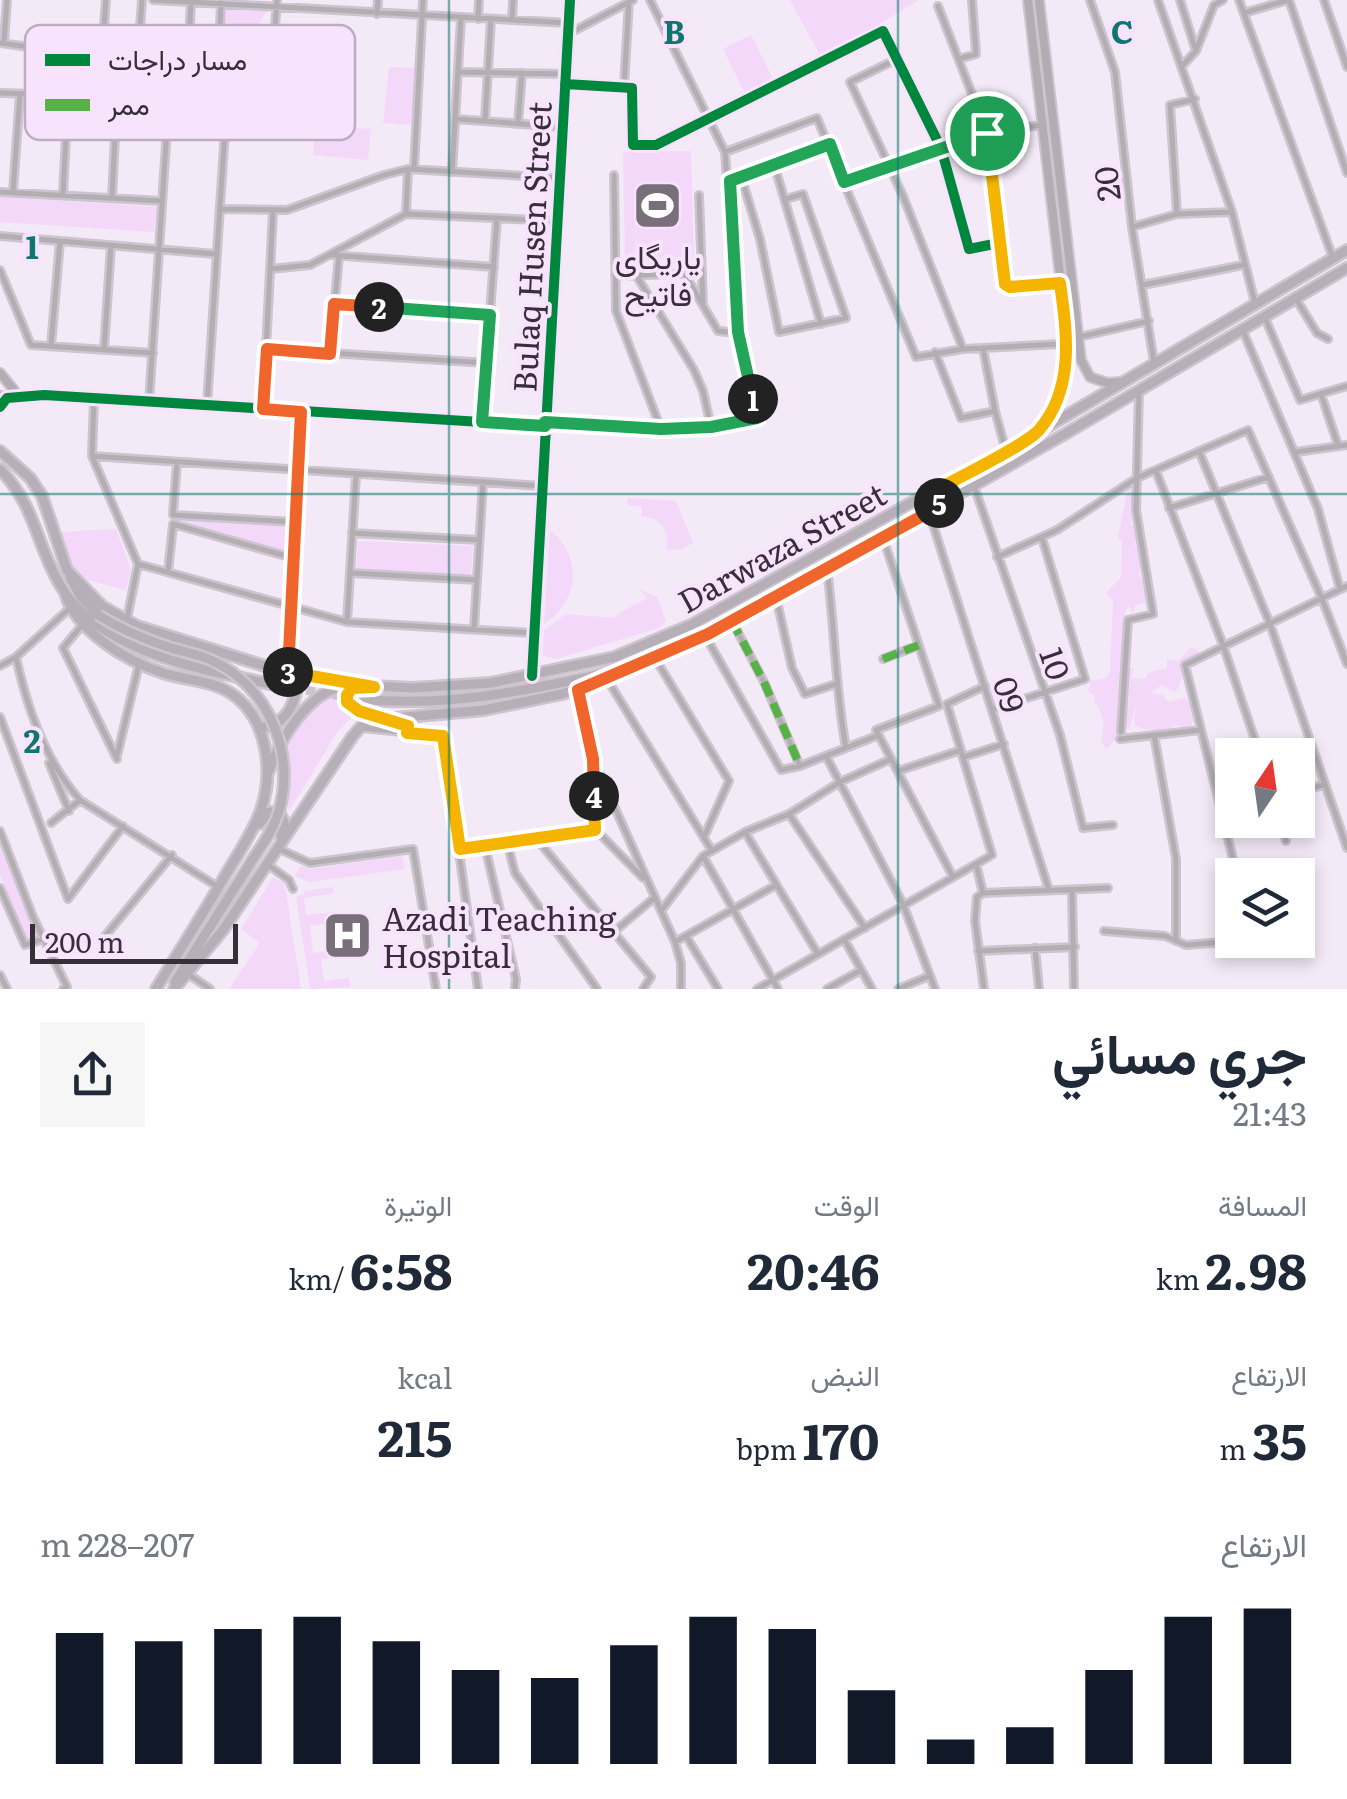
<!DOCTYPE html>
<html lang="ar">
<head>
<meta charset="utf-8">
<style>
	:root { --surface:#fff; --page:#f6f6f7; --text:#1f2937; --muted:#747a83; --accent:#111827 }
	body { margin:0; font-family:Literata,Vazirmatn,serif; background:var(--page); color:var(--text); direction:rtl; height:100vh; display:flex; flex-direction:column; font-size:38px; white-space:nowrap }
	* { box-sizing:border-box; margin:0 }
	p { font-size:32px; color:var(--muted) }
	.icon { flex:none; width:55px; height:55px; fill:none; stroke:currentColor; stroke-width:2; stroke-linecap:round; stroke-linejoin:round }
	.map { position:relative; height:989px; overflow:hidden; direction:ltr }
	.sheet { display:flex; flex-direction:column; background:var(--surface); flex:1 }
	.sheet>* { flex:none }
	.needle { width:65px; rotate:13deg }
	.controls { position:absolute; left:1215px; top:738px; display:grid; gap:20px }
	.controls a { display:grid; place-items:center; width:100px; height:100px; border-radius:0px; background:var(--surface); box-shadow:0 5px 15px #0003; font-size:50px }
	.scale { position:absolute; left:30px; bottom:25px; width:208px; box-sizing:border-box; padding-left:10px; border:5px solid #362e38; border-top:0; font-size:28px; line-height:35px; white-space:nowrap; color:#362e38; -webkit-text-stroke:8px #f8e3fd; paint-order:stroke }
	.pin { position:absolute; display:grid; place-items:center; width:85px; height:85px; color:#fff; margin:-42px; border:5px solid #fff; border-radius:50%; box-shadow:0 2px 10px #0007 }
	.km { position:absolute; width:50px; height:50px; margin:-25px; border-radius:50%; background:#222; color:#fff; font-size:28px; line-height:50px; text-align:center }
	.round { display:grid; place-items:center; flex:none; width:105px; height:105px; border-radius:0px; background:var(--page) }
	.head { display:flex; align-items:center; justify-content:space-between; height:170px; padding:0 40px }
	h1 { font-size:55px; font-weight:700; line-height:75px }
	.stats { display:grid; grid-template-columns:repeat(3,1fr); gap:15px; height:170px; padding:10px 40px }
	.stats div { display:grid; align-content:center }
	.stats b { font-size:50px; font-weight:700 }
	.stats small { font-size:28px; font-weight:400 }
	.stats p { font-size:28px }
	.chart { height:280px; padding:20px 40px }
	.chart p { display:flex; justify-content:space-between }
	.chart svg { width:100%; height:180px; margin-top:10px; stroke:var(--accent); stroke-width:6 }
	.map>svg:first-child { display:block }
	.green { fill:#f4d8fa }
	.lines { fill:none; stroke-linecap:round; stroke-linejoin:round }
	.primary-tunnel { stroke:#cec4d1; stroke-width:9; stroke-dasharray:9 4.5; stroke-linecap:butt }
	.street-casing { stroke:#cdc4d0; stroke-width:10 }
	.secondary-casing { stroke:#cdc4d0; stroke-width:12 }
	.primary-casing { stroke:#cdc4d0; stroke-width:14 }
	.street { stroke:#b2aeb2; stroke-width:5 }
	.secondary { stroke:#b2acb3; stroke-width:8 }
	.primary { stroke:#b6afb7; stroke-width:9 }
	.primary-bridge-casing { stroke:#cdc4d0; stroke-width:14; stroke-linecap:butt }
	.primary-bridge { stroke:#b6afb7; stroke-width:9 }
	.quiet { stroke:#56b246; stroke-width:8; stroke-dasharray:15 8; stroke-linecap:butt }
	.cycleway-casing { stroke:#f8e3fd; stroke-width:16 }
	.cycleway { stroke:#00873e; stroke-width:10 }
	.split-1-casing { stroke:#fff; stroke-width:20 }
	.split-2-casing { stroke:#fff; stroke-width:20 }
	.split-3-casing { stroke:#fff; stroke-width:20 }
	.split-4-casing { stroke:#fff; stroke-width:20 }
	.split-5-casing { stroke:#fff; stroke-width:20 }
	.split-6-casing { stroke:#fff; stroke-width:20 }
	.split-1 { stroke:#22a559; stroke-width:12 }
	.split-2 { stroke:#22a559; stroke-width:12 }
	.split-3 { stroke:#f0652b; stroke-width:12 }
	.split-4 { stroke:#f5b400; stroke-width:12 }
	.split-5 { stroke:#f0652b; stroke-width:12 }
	.split-6 { stroke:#f5b400; stroke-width:12 }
	.grid { fill:none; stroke:#0f766e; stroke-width:2.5; stroke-opacity:0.55 }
	.labels { text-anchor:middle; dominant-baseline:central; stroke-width:8; stroke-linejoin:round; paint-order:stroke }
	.street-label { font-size:32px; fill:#362e38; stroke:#f8e3fd }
	.poi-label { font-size:32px; fill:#362e38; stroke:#f8e3fd }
	.key { fill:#f8e3fd; stroke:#beadc2; stroke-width:2.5 }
	.key-label { font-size:28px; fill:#362e38 }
	.grid-label { font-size:32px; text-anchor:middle; font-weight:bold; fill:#0f766e; stroke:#f8e3fd; stroke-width:8; stroke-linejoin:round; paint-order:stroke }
</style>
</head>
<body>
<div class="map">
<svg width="1347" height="989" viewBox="0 0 1347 989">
	<rect width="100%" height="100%" fill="#f4e9f7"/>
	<path class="green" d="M790,0h129l-97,59z
		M226,8l41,2 -45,74z
		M751,35l23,46 -28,14 -23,-46z
		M389,67l28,1 -5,57 -29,-2z
		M316,125l55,4 -3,31 -55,-5z
		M691,151l3,107 -69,1 -2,-107z
		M0,197l157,10 -3,25 -154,-10z
		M1131,486l3,13 -3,26 7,1 6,9 -10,9 7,8 -2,24 4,4 8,22 -15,3 -3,8 -4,-7 -4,6 -2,44 8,2 -9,7 2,4 5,-2 5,2 -3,9 14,1 3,-6 19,-5v-9l11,2 13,-14 16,9 -19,9 -11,25 -5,1 -10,-6 -12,8 13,2 5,7 17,-4 7,6 3,14 -5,10 -17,-3 -2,4c-13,3 -25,2 -37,-4l2,-21 -7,26 -5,-3 -7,4v7l-11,11 -5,-8c4,-16 3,-26 -7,-40l1,-5 -9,-7 4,-1v-7l17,-3 3,-8 3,-69 -7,-8 15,-16 1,-36 -4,-4 10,-50z
		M627,498l49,3 17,42 -12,6 -15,1c5,-19 -5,-32 -25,-34l1,-9 -14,-2z
		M177,520l109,5 -1,26z
		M116,529l15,41 -5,20 -49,-13 -7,-13 -9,-32z
		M550,530c33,27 30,71 -6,94z
		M358,541l115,5 -2,29 -115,-7z
		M639,589l18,8 9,24 -7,7 -103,31 -13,-3 1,-26 22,-16 50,4v-3l31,-17z
		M333,695l8,16 11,6 -14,14 -49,80 -3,-15 2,-25 -2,-24 18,-28z
		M0,845l39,92 -12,6 -27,-69z
		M402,856l3,13 -96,13 -14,-6 5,-10 10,3z
		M273,877l12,7 16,105h-72l31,-46 -19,-14z
		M333,887l1,6 -30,5 2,17 30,-3 1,10 -27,4 3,27 24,-3 5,3 1,3 -22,3 3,22 25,-3 1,9 -40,2 -14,-93 8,-2v-3z"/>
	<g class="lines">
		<path class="primary-tunnel" d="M293,688l58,10"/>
		<defs>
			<path id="street" d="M153,0l416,23
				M1090,0l25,72 17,155 22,135
				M1158,0l74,212 23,91
				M1180,0l15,48
				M1239,0l94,258
				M1289,0l58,173
				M1324,0l23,67
				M938,6l49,127 18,151 5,3 50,-4
				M1244,13l44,-13
				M377,14l1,-14
				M478,19l1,-19
				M512,20l1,-20
				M568,34l65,-34
				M139,39l80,5
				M4,42l3,-42
				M189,42l2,-41
				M0,43l37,5 98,50 7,-98
				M897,59l-47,23 53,114 60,153
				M959,59l17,-5 -4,-54
				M1183,65l13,-14 18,-46 9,-5
				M459,72l107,2
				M100,80l6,-80
				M565,84l67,4 1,57h23l227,-114 58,117 28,101 30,-6
				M624,87l5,-87
				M0,93l227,7
				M217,100l4,-97
				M456,119l107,8
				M485,121l6,-102
				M518,123l4,-50
				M725,152l92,-34 99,239 47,-8 116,-6
				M774,164l47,160
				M414,169l9,-169
				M452,172l9,-154
				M614,175l2,136 45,118
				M741,176l19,63 19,93 67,-14 -43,-124 -17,5
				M729,181l101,-36
				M844,182l143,-49 55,-8
				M0,192l162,9
				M13,192l7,-98
				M63,195l5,-99
				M699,195l4,110
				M112,198l5,-101
				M220,209l67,1 97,-35 24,-6 151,9
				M406,214l2,-45
				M1177,214l-7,-109 25,-6
				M1132,227l45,-13 55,-2
				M0,236l215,18
				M332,255l162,12
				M271,269l39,-4 96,-51 151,7
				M0,270l31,75 122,8
				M684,273l34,58 20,2
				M636,275l58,95 9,21 8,36
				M615,276l87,-3
				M1143,285l100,-20
				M1296,299l21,34 11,6
				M334,304l156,11
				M1265,318l35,82 47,-14
				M1243,331l75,178 22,80
				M1079,337l70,-16
				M51,346l9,-105
				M267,349l220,14
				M104,350l7,-104
				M935,352l26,66 34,-7 -12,-63
				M330,354l9,-98
				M1321,394l17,51
				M94,399l-2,57 46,108 -11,55
				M149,402l20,-304
				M207,405l20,-305 48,-73 2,-27
				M263,409l10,-197
				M995,411l11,40
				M482,422l15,-204
				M545,422c76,4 137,11 212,-4l-19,-85 -13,-181 -75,-152
				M1199,451l71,173 77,224
				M1296,452l51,-7
				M92,456l450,30
				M1156,471l67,174 37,110
				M974,486l86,249 23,93 30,-3
				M1169,508l100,-31
				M929,512l120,378
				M173,514l4,-52
				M173,515l122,7
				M173,524l120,34
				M352,533l127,7
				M883,538l56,168
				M997,557l60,-27 80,-52 111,-48 74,169 25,65
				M138,564l209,58 186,11
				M827,569c8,60 8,120 19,179
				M168,572l5,-47
				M351,573l126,7
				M776,597l16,71 13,26 31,-10
				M732,621l32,61 36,84
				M347,622l9,-147
				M83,624l-20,24 54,111
				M474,629l9,-147
				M706,637l75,133 19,-4 79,-31
				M16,657c11,51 29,104 64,143l138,87
				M655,658l74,123 -25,56
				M883,659l36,-14
				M0,666l16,-9 54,-49
				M288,669l13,-257
				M607,679l105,172
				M578,690l15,69 82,183 6,21v26
				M947,704l38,-18
				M939,706l-63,24 77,147
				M993,709l92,-30 -43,-141
				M0,717l68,182
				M394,721l13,4v8
				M362,728l81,8 35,253
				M1121,732l7,-112 25,-6 -17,-104 3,-119
				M1154,735l22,124v82
				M1120,739l81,-9
				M117,756l22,-92
				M826,756l77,148 32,85
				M964,757l40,-13
				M49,763l20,48
				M593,764l2,65 48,49
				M898,771l63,-21
				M1298,793l27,-9
				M789,814l76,114
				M1281,820l5,21
				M51,823l29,-23
				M0,831l33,86 34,70 -4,2
				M745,832l73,122
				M535,837l116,140 -8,12
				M507,842l8,31 82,116
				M485,846l31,133 -1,10
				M277,848l33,15 103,-14 23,140
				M460,849l135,-20
				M703,856l75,133
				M267,864l22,16 4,9
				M976,864l7,29
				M1237,875l-52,-210 162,-79
				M0,888l25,57 18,-6
				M1072,890l2,99
				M68,899l55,-73
				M661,911l42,-55 42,-24 44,-18 51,-32 51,-23
				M615,931l39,-33
				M1104,931l61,5 21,9 63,-5
				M686,936l32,53
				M844,939l28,50
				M101,941l71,-86
				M675,942l101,-57
				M1035,948l4,41
				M978,951l97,-4
				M188,974l22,15
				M0,975l7,14
				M757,989l235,-134 -45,-151
				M827,989l34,-19
				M898,989l31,-13
				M984,989l-9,-68 2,-24 6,-4 125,-5"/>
			<path id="secondary" d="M1028,0l40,344c-5,38 -10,57 -31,89
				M1039,0l42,360 9,17 17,6 14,-1
				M0,373l14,17 -4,7 -10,-1
				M0,407l7,-9 37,-3 501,31
				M532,676l38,-676"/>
			<path id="primary" d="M0,451l30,27 12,18 25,74 35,36 35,20 128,40 87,19 61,3 78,-5 124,-26 76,-32 346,-192 310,-183
				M0,469c36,38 35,72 59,114 40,73 157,89 231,105
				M70,577l11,20 17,18
				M65,593c11,38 62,68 98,80 22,7 46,7 66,19 39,24 45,79 32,118 -8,22 -21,41 -33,61 -23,40 -48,79 -72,118
				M356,688l-9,7 1,9 11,7 19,5
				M352,698c89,11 173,-7 260,-26
				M259,728c24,-2 35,-19 38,-42l-7,-12
				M269,771c11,-32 40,-81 77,-85
				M259,824l10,-12h10l5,10 -3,15
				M175,982l78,-123
				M174,989l49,-59 129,-193 13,-15 8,-2 111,-10 78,-16 45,-15 101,-44 357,-201 282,-166"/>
		</defs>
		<use href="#street" class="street-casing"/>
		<use href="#secondary" class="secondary-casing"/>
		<use href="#primary" class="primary-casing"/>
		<use href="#street" class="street"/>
		<use href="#secondary" class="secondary"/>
		<use href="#primary" class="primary"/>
		<defs>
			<path id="primary-bridge" d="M98,615c22,14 46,24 70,32 15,5 31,7 45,14 55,26 83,91 66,150 -5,17 -16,33 -26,48"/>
		</defs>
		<use href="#primary-bridge" class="primary-bridge-casing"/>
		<use href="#primary-bridge" class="primary-bridge"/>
		<path class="quiet" d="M732,621l32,61 36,84
			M883,659l36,-14"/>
		<defs>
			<path id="cycleway" d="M565,84l67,4 1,57h23l227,-114 58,117 28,101 30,-6
				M0,407l7,-9 37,-3 501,31
				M532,676l38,-676"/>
		</defs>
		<use href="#cycleway" class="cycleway-casing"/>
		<use href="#cycleway" class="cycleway"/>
	</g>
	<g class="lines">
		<defs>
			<path id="split-1" d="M753,399l-15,-67 -8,-151 100,-37 14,38 143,-49"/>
			<path id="split-2" d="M379,307l111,8 -8,107 63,4v-4l116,7 50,-2 46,-9 -4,-19"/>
			<path id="split-3" d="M288,672l13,-260 -38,-3 4,-60 63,5 4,-50 45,3"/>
			<path id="split-4" d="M288,672l86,15 -22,1 -5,7v7l12,9 49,15 -1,7 36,3 17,113 135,-19 -1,-34"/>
			<path id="split-5" d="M594,796l-1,-37 -15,-69 130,-56 232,-128 -1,-3"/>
			<path id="split-6" d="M939,503l-7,-11c22,-12 94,-47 107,-62 36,-42 28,-97 21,-147l-50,4 -5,-3 -18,-151"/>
		</defs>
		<use href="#split-1" class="split-1-casing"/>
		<use href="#split-2" class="split-2-casing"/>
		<use href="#split-3" class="split-3-casing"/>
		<use href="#split-4" class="split-4-casing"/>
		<use href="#split-5" class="split-5-casing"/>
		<use href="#split-6" class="split-6-casing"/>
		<use href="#split-1" class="split-1"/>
		<use href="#split-2" class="split-2"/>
		<use href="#split-3" class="split-3"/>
		<use href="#split-4" class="split-4"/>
		<use href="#split-5" class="split-5"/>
		<use href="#split-6" class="split-6"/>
	</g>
	<path class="grid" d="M449,0v989M898,0v989M0,494h1347"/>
	<defs>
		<symbol id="stadium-square" viewBox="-11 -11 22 22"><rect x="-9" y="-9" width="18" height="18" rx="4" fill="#786f7b" stroke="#f8e3fd"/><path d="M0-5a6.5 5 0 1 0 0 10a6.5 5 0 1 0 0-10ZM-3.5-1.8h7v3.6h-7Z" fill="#fff"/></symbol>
		<symbol id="hospital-square" viewBox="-11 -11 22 22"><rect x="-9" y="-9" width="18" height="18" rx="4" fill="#786f7b" stroke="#f8e3fd"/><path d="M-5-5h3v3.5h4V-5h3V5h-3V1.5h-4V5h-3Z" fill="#fff"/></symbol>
	</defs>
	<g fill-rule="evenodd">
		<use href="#stadium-square" x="630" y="178" width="55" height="55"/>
		<use href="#hospital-square" x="320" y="908" width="55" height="55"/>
	</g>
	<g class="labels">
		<g class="street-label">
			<text transform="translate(1105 184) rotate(-97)">20</text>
			<text transform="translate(530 247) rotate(-87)">Bulaq Husen Street</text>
			<text transform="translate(781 546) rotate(-29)">Darwaza Street</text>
			<text transform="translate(1057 663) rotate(71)">10</text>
			<text transform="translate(1011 694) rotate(72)">09</text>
		</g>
		<g class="poi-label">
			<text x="658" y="255">یاریگای<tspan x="658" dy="37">فاتیح</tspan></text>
			<text x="382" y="917" text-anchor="start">Azadi Teaching<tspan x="382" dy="37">Hospital</tspan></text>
		</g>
	</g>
	<rect x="25" y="25" width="330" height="115" rx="15" class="key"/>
	<rect x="45" y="54" width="45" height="12" fill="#00873e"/>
	<rect x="45" y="99" width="45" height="12" fill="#56b246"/>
	<g class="key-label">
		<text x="108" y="70">مسار دراجات</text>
		<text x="108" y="115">ممر</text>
	</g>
	<g class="grid-label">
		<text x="674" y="44">B</text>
		<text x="1122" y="44">C</text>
		<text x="32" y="259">1</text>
		<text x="32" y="753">2</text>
	</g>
</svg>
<div class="controls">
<a><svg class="needle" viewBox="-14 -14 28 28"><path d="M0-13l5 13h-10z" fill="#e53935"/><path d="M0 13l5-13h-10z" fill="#747a83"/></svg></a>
<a><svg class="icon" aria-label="layers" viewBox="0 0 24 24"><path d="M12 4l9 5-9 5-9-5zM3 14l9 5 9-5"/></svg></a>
</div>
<div class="scale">200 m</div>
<div class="pin" style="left:987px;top:133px;background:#1e9e55"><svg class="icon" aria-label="arrive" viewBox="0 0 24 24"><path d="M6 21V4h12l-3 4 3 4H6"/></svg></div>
<b class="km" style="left:753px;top:399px">1</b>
<b class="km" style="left:379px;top:307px">2</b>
<b class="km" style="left:288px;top:672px">3</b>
<b class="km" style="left:594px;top:796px">4</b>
<b class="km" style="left:939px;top:503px">5</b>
</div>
<section class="sheet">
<div class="head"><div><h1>جري مسائي</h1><p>21:43</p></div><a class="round"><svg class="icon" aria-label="share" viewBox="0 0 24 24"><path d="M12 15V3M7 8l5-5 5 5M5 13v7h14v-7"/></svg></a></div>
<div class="stats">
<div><p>المسافة</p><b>2.98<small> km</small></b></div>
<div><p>الوقت</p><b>20:46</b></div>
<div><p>الوتيرة</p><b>6:58<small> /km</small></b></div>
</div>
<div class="stats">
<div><p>الارتفاع</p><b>35<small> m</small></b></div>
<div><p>النبض</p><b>170<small> bpm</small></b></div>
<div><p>kcal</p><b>215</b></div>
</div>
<div class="chart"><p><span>الارتفاع</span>207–228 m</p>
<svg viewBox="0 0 160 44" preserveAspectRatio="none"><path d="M5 44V12M15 44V14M25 44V11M35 44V8M45 44V14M55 44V21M65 44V23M75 44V15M85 44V8M95 44V11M105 44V26M115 44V38M125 44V35M135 44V21M145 44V8M155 44V6"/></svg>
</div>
</section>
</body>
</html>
